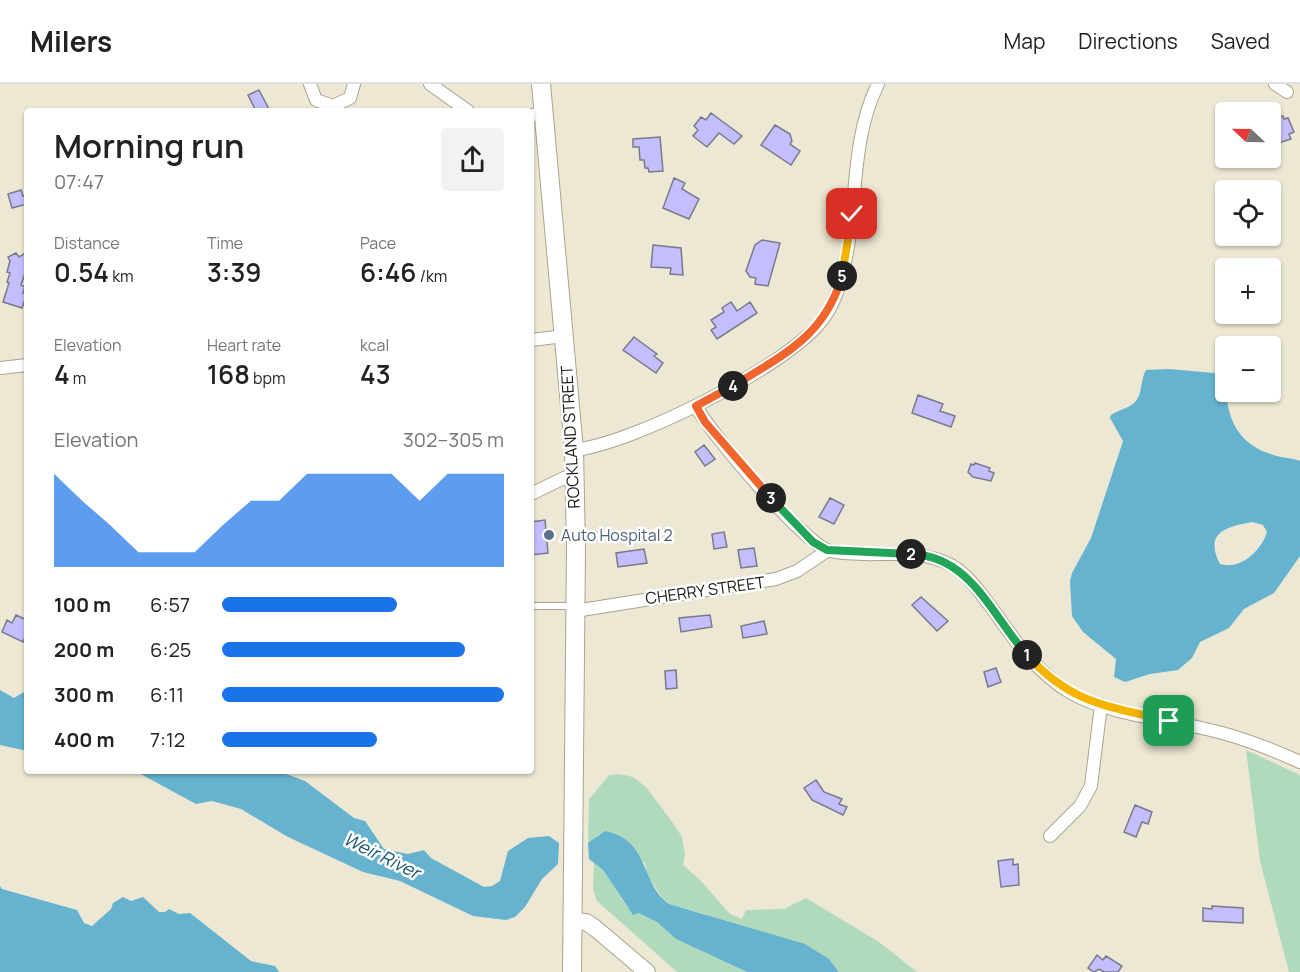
<!DOCTYPE html>
<html lang="en">
<head>
<meta charset="utf-8">
<style>
	:root { --surface:#fff; --page:#f2f2f2; --text:#222; --muted:#767676; --line:#e0e0e0; --accent:#1a73e8 }
	body { margin:0; font-family:Manrope,sans-serif; background:var(--page); color:var(--text); height:100vh; display:flex; flex-direction:column; font-size:22px; white-space:nowrap }
	* { box-sizing:border-box; margin:0 }
	p { font-size:20px; color:var(--muted) }
	.icon { flex:none; width:33px; height:33px; fill:none; stroke:currentColor; stroke-width:2; stroke-linecap:round; stroke-linejoin:round }
	.map { position:relative; flex:1; overflow:hidden }
	.side { position:absolute; left:24px; top:24px; width:510px; height:666px; display:flex; flex-direction:column; background:var(--surface); border-radius:6px; box-shadow:0 2px 4px #0004 }
	.side>* { flex:none }
	.needle { width:39px; rotate:292deg }
	.buttons { position:absolute; left:1215px; top:18px; display:grid; gap:12px }
	.buttons a { display:grid; place-items:center; width:66px; height:66px; border-radius:6px; background:var(--surface); box-shadow:0 2px 4px #0004; font-size:30px }
	.pin { position:absolute; display:grid; place-items:center; width:51px; height:51px; color:#fff; margin:-26px; border-radius:12px; box-shadow:0 3px 9px #0006 }
	.km { position:absolute; width:30px; height:30px; margin:-15px; border-radius:50%; background:#222; color:#fff; font-size:16px; line-height:30px; text-align:center }
	.round { display:grid; place-items:center; flex:none; width:63px; height:63px; border-radius:6px; background:var(--page) }
	.summary { display:flex; align-items:center; justify-content:space-between; height:102px; padding:0 30px }
	h1 { font-size:33px; font-weight:600; line-height:45px }
	.stats { display:grid; grid-template-columns:repeat(3,1fr); gap:9px; height:102px; padding:6px 30px }
	.stats div { display:grid; align-content:center }
	.stats b { font-size:26px; font-weight:600 }
	.stats small { font-size:16px; font-weight:400 }
	.stats p { font-size:16px }
	.chart { height:168px; padding:12px 30px }
	.chart p { display:flex; justify-content:space-between }
	.chart svg { width:100%; height:108px; margin-top:6px; fill:var(--accent); opacity:.7 }
	ul { padding:0 30px; list-style:none; font-size:20px }
	li { display:grid; grid-template-columns:96px 72px 1fr; align-items:center; height:45px }
	li i { height:15px; border-radius:8px; background:var(--accent) }
	header { display:flex; align-items:center; gap:36px; box-sizing:border-box; height:84px; padding:0 30px; background:var(--surface); border-bottom:2px solid var(--line) }
	header strong { font-size:28px }
	nav { display:flex; gap:33px; margin-inline-start:auto; font-size:21px }
	.map>svg:first-child { display:block }
	.green { fill:#b1dabd }
	.water { fill:#66b3d0; fill-rule:evenodd }
	.building { fill:#c3befd; stroke:#7a798b; stroke-width:1.5 }
	.lines { fill:none; stroke-linecap:round; stroke-linejoin:round }
	.service-casing { stroke:#a9a390; stroke-width:8 }
	.minor-casing { stroke:#a9a390; stroke-width:14 }
	.tertiary-casing { stroke:#a9a390; stroke-width:18 }
	.secondary-casing { stroke:#a9a390; stroke-width:20 }
	.service { stroke:#fff; stroke-width:6 }
	.minor { stroke:#fff; stroke-width:12 }
	.tertiary { stroke:#fff; stroke-width:16 }
	.secondary { stroke:#fff; stroke-width:18 }
	.split-1-casing { stroke:#fff; stroke-width:12 }
	.split-2-casing { stroke:#fff; stroke-width:12 }
	.split-3-casing { stroke:#fff; stroke-width:12 }
	.split-4-casing { stroke:#fff; stroke-width:12 }
	.split-5-casing { stroke:#fff; stroke-width:12 }
	.split-6-casing { stroke:#fff; stroke-width:12 }
	.split-1 { stroke:#f5b400; stroke-width:8 }
	.split-2 { stroke:#22a559; stroke-width:8 }
	.split-3 { stroke:#22a559; stroke-width:8 }
	.split-4 { stroke:#f0652b; stroke-width:8 }
	.split-5 { stroke:#f0652b; stroke-width:8 }
	.split-6 { stroke:#f5b400; stroke-width:8 }
	.service-dot { fill:#5c6f8a; stroke:#fff; stroke-width:2 }
	.labels { text-anchor:middle; dominant-baseline:central; stroke-width:5; stroke-linejoin:round; paint-order:stroke }
	.street-label { font-size:16px; fill:#1a1811; stroke:#fff }
	.service-label { font-size:16px; fill:#4e5e75; stroke:#fff; text-anchor:start }
	.water-label { font-size:18px; font-style:italic; fill:#16566a; stroke:#fff }
</style>
</head>
<body>
<header>
<strong>Milers</strong>
<nav><a>Map</a><a>Directions</a><a>Saved</a></nav>
</header>
<div class="map">
<svg width="1300" height="888" viewBox="0 0 1300 888">
	<rect width="100%" height="100%" fill="#ede8d3"/>
	<path class="green" d="M1246,666l54,25v197h-11l-29,-111z
		M619,690l14,3 13,10 27,36 9,14 3,17 -2,11 17,15 30,34 12,5 4,-9 38,-1 22,-11 73,44 38,30h-78l-10,-13 -128,-46 -32,-9 -5,-4 -17,-25 -2,-12 -46,-29 -5,7 -6,2 1,-44 20,-24z
		M594,779l9,7 24,37 30,15 19,17 71,33h-70l-80,-71 -4,-12z"/>
	<path class="water" d="M1169,285l56,5c1,39 7,70 52,82 8,2 15,2 23,5v95l-26,37 -30,16 -15,19 -29,14 -8,16 -14,12 -28,4 -25,8 -11,-5 2,-18 -33,-27 -11,-16 -2,-35 2,-8 19,-35 32,-97 -13,-23 1,-3c7,-5 18,-7 23,-12 9,-8 6,-23 12,-33zM1252,438l11,3 4,7c-6,19 -26,38 -47,32 -16,-31 5,-37 32,-42z
		M0,606l14,8 13,-8v61l-27,-6z
		M135,687h143l27,10 49,37 11,3 19,28 24,5 16,-4 7,8 53,29 8,-1 8,-5 8,-30 20,-13 21,-2 10,7 -1,21 -16,15 -17,28 -10,10 -9,3 -33,-4 -73,-35 -37,-9 -75,-35 -47,-28 -29,-8 -16,3z
		M605,747c45,9 35,52 64,73l136,40 24,15 10,13h-92l-71,-33 -19,-17 -18,-9 -6,2 -30,-45 -14,-11 -1,-16z
		M0,802l2,3 75,21 7,13 8,3 19,-17 2,-6 10,-6 8,4 12,-4 16,15h6l4,-3 10,5 11,-1 61,48 24,5 4,6h-279z"/>
	<path class="building" d="M259,6l11,21h-14l-8,-16z
		M711,29l31,23 -8,8 -15,-11 -12,14 -14,-11 5,-6 -4,-4 7,-9 5,3z
		M1283,32l1,3 4,-1 6,14 -5,2 2,5 -13,4 -1,-3 -4,1 -3,-6v-15z
		M775,41l15,9 2,7 -2,3 10,7 -9,14 -30,-20z
		M660,53l3,34 -14,1 -1,-4h-3l-1,-8h-4l-1,-13h-6v-8z
		M674,94l11,5 -3,6 17,10 -10,20 -26,-11z
		M21,106l2,6 4,-1v9l-15,4 -4,-14z
		M762,156l18,3 -12,43 -13,-2 1,-6 -6,-1 -4,-6 9,-26z
		M653,161l28,3 2,27 -13,-1 1,-6 -20,-1z
		M27,168v16l-6,17 4,2 -2,6 4,1 -5,14 -19,-6 6,-19 -2,-1 3,-9 -3,-1 3,-11 -2,-4 8,-4 3,4z
		M731,218l6,9 13,-9 7,11 -40,26 -6,-9 5,-3 -5,-7 13,-8 -2,-4z
		M634,253l23,17 -3,2 9,7 -7,10 -33,-23z
		M918,311l25,9 -3,7 15,5 -4,11 -39,-14z
		M704,361l11,14 -10,7 -10,-14z
		M975,379l15,5 -1,3 5,2 -3,8 -18,-4 -5,-5 3,-8 3,1z
		M830,414l14,7 -10,19 -15,-7z
		M545,436l3,33 -17,2v-33z
		M724,448l3,15 -13,2 -2,-15z
		M754,464l3,18 -16,2 -3,-18z
		M644,465l3,14 -29,4 -2,-14z
		M921,513l27,24 -11,10 -25,-26z
		M16,531l11,5v12l-4,10 -21,-10 5,-12 5,3z
		M710,531l2,12 -31,5 -2,-14z
		M764,537l3,13 -24,4 -2,-12z
		M996,584l5,14 -13,5 -4,-15z
		M676,586l1,18 -11,1 -1,-18z
		M816,696l8,12 18,7 -3,5 8,3 -4,8 -31,-15 -8,-12z
		M1135,721l17,7 -4,12 -6,-2 -6,15 -12,-5z
		M1013,775v6l5,-1 1,21 -18,2 -3,-26z
		M1212,822l31,2v15l-40,-2v-13l9,1z
		M1097,871l6,5 3,-4 16,10 -4,6h-14l-5,-3 -5,3 -6,-4z"/>
	<g class="lines">
		<defs>
			<path id="service" d="M531,522h44"/>
			<path id="minor" d="M310,0l6,16 17,6 17,-8 4,-14
				M430,0l38,27
				M1275,0l12,8
				M531,31l12,-1
				M531,256l33,-4
				M0,284l27,-3
				M696,322c13,26 109,139 134,145 41,9 82,-6 121,14 19,11 30,29 43,46 21,30 44,63 77,82 37,21 93,26 135,36 33,7 63,19 94,33
				M574,366c58,-6 207,-81 245,-126 13,-15 20,-34 24,-53 16,-63 6,-128 35,-187
				M531,410l35,-17 8,-2
				M575,527l201,-32 21,-8 30,-20
				M1050,752l30,-30 11,-20 10,-81"/>
			<path id="tertiary" d="M573,837l13,1 9,6 52,44"/>
			<path id="secondary" d="M541,0l33,366 2,98 -4,424"/>
		</defs>
		<use href="#service" class="service-casing"/>
		<use href="#minor" class="minor-casing"/>
		<use href="#tertiary" class="tertiary-casing"/>
		<use href="#secondary" class="secondary-casing"/>
		<use href="#service" class="service"/>
		<use href="#minor" class="minor"/>
		<use href="#tertiary" class="tertiary"/>
		<use href="#secondary" class="secondary"/>
	</g>
	<g class="lines">
		<defs>
			<path id="split-1" d="M1027,571c44,49 81,51 142,66"/>
			<path id="split-2" d="M911,470c60,2 81,62 116,101"/>
			<path id="split-3" d="M771,414l42,44 14,8 84,4"/>
			<path id="split-4" d="M733,302l-37,20 9,16 66,76"/>
			<path id="split-5" d="M733,302c50,-31 92,-50 109,-110"/>
			<path id="split-6" d="M842,192l10,-62"/>
		</defs>
		<use href="#split-1" class="split-1-casing"/>
		<use href="#split-2" class="split-2-casing"/>
		<use href="#split-3" class="split-3-casing"/>
		<use href="#split-4" class="split-4-casing"/>
		<use href="#split-5" class="split-5-casing"/>
		<use href="#split-6" class="split-6-casing"/>
		<use href="#split-1" class="split-1"/>
		<use href="#split-2" class="split-2"/>
		<use href="#split-3" class="split-3"/>
		<use href="#split-4" class="split-4"/>
		<use href="#split-5" class="split-5"/>
		<use href="#split-6" class="split-6"/>
	</g>
	<circle class="service-dot" cx="549" cy="451" r="6"/>
	<g class="labels">
		<g class="street-label">
			<text transform="translate(570 353) rotate(-93)">ROCKLAND STREET</text>
			<text transform="translate(705 506) rotate(-8)">CHERRY STREET</text>
		</g>
		<g class="service-label">
			<text x="561" y="451">Auto Hospital 2</text>
		</g>
		<g class="water-label">
			<text transform="translate(382 771) rotate(26)">Weir River</text>
		</g>
	</g>
</svg>
<div class="buttons">
<a><svg class="needle" viewBox="-14 -14 28 28"><path d="M0-13l5 13h-10z" fill="#e53935"/><path d="M0 13l5-13h-10z" fill="#767676"/></svg></a>
<a><svg class="icon" aria-label="locate" viewBox="0 0 24 24"><circle cx="12" cy="12" r="6"/><path d="M12 2v4M12 18v4M2 12h4M18 12h4"/></svg></a>
<a>+</a>
<a>−</a>
</div>
<div class="pin" style="left:1169px;top:637px;background:#1e9e55"><svg class="icon" aria-label="arrive" viewBox="0 0 24 24"><path d="M6 21V4h12l-3 4 3 4H6"/></svg></div>
<div class="pin" style="left:852px;top:130px;background:#d93025"><svg class="icon" aria-label="check" viewBox="0 0 24 24"><path d="M5 12l5 5 9-10"/></svg></div>
<b class="km" style="left:1027px;top:571px">1</b>
<b class="km" style="left:911px;top:470px">2</b>
<b class="km" style="left:771px;top:414px">3</b>
<b class="km" style="left:733px;top:302px">4</b>
<b class="km" style="left:842px;top:192px">5</b>
<section class="side">
<div class="summary"><div><h1>Morning run</h1><p>07:47</p></div><a class="round"><svg class="icon" aria-label="share" viewBox="0 0 24 24"><path d="M12 15V3M7 8l5-5 5 5M5 13v7h14v-7"/></svg></a></div>
<div class="stats">
<div><p>Distance</p><b>0.54<small> km</small></b></div>
<div><p>Time</p><b>3:39</b></div>
<div><p>Pace</p><b>6:46<small> /km</small></b></div>
</div>
<div class="stats">
<div><p>Elevation</p><b>4<small> m</small></b></div>
<div><p>Heart rate</p><b>168<small> bpm</small></b></div>
<div><p>kcal</p><b>43</b></div>
</div>
<div class="chart"><p><span>Elevation</span>302–305 m</p>
<svg viewBox="0 0 160 44" preserveAspectRatio="none"><path d="M0 44V6L10 17L20 27L30 38L40 38L50 38L60 27L70 17L80 17L90 6L100 6L110 6L120 6L130 17L140 6L150 6L160 6V44z"/></svg>
</div>
<ul>
<li><b>100 m</b>6:57<i style="width:62%"></i></li>
<li><b>200 m</b>6:25<i style="width:86%"></i></li>
<li><b>300 m</b>6:11<i style="width:100%"></i></li>
<li><b>400 m</b>7:12<i style="width:55%"></i></li>
</ul>
</section>
</div>
</body>
</html>
